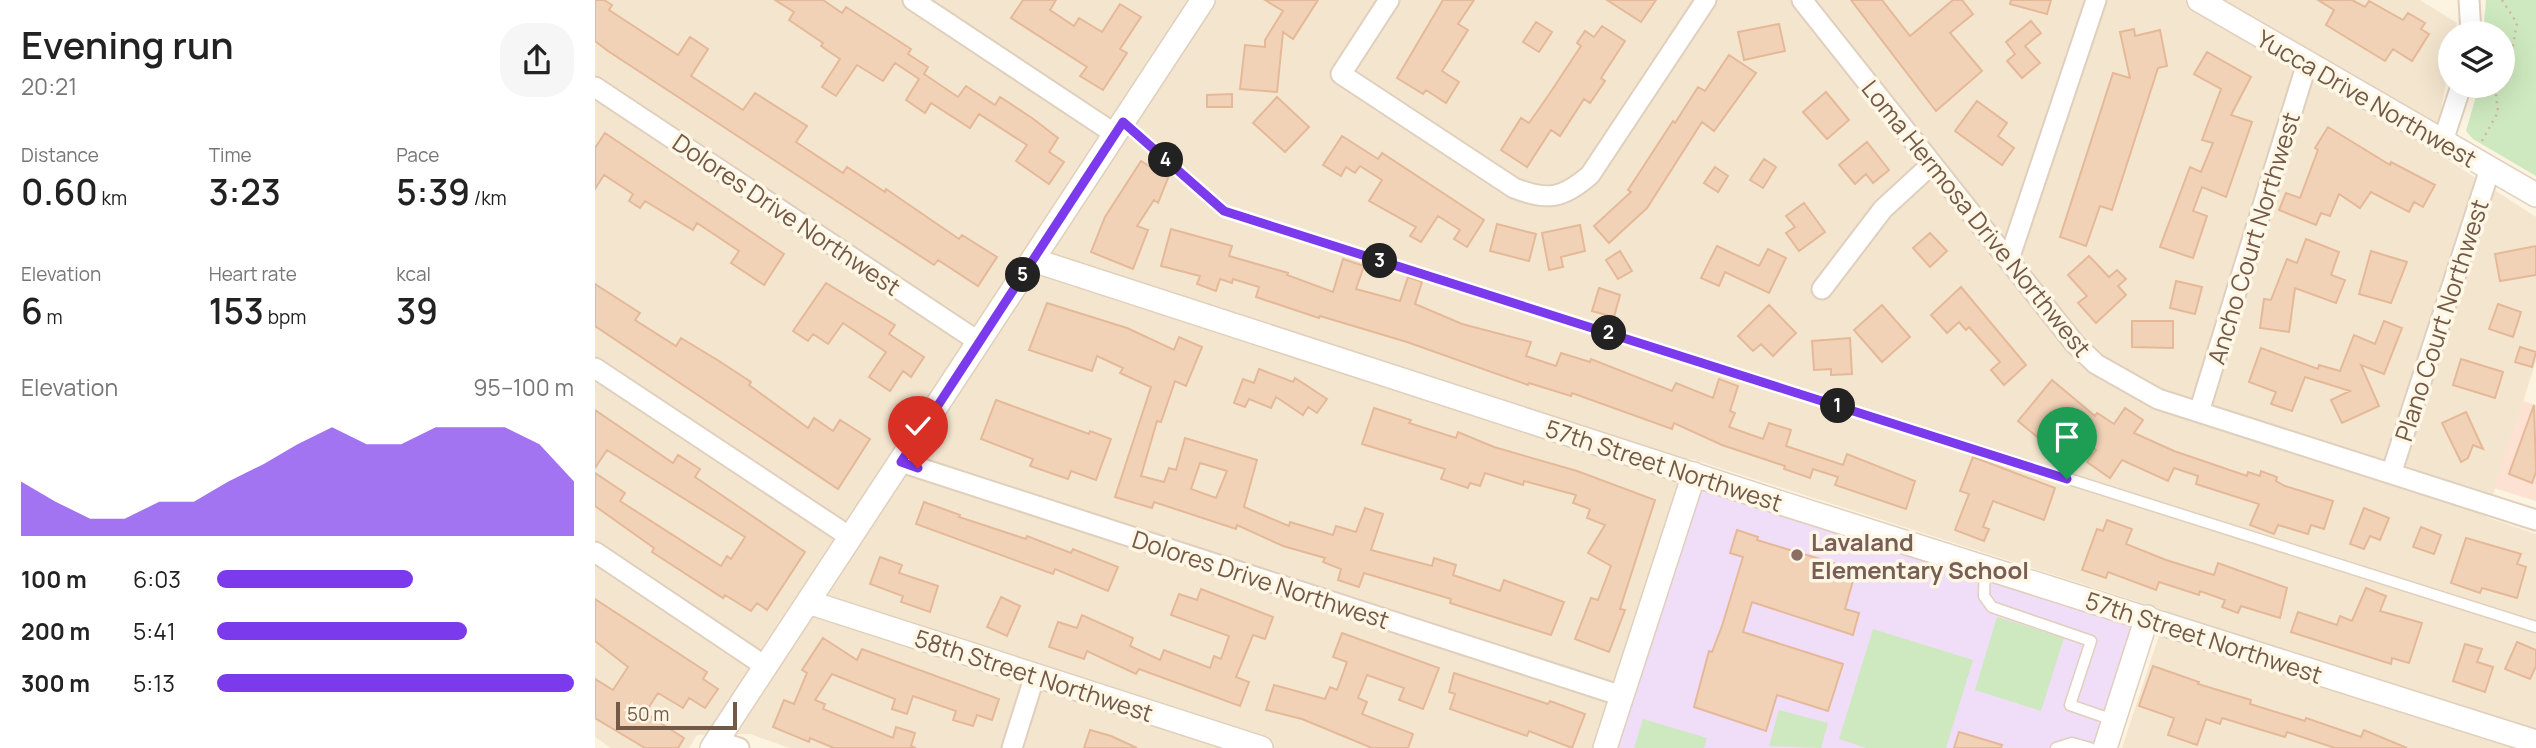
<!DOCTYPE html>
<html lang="en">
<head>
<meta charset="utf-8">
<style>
	:root { --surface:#fff; --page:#f6f6f6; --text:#222; --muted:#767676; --accent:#7c3aed }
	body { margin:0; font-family:Manrope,sans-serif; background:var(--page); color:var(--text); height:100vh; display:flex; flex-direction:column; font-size:26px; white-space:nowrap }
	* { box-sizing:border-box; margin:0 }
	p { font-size:23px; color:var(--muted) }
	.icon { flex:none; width:38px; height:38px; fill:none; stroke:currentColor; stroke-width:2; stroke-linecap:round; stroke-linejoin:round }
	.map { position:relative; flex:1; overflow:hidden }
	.sheet { display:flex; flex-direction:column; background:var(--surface); width:595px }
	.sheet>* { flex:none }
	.buttons { position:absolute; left:1843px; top:21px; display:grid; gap:14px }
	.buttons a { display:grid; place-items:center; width:77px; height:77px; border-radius:50%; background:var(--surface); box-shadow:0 7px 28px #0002; font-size:35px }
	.scale { position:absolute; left:21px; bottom:18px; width:121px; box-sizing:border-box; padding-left:7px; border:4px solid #735947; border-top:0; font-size:19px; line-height:24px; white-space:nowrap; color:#735947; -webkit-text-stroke:5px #fff7e6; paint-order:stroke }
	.pin { position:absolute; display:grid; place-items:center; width:60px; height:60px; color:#fff; margin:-72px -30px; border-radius:50% 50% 50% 0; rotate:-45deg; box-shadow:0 0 7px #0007 }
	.pin .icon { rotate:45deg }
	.km { position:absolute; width:35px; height:35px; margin:-18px; border-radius:50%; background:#222; color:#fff; font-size:19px; line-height:35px; text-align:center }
	.round { display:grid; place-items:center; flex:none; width:74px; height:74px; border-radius:28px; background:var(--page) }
	.headline { display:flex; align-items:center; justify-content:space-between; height:119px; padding:0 21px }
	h1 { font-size:38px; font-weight:600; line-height:52px }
	.stats { display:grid; grid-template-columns:repeat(3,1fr); gap:10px; height:119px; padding:7px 21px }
	.stats div { display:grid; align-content:center }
	.stats b { font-size:35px; font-weight:600 }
	.stats small { font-size:19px; font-weight:400 }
	.stats p { font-size:19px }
	.chart { height:196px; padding:14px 21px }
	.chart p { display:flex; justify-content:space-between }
	.chart svg { width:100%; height:126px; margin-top:7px; fill:var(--accent); opacity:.7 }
	ul { padding:0 21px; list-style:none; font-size:23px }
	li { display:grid; grid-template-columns:112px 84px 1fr; align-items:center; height:52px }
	li i { height:18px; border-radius:9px; background:var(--accent) }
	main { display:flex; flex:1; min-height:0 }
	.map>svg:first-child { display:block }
	.residential { fill:#f4e5ce }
	.commercial { fill:#fde2d3 }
	.education { fill:#f0ddf8 }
	.green { fill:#cee9bf }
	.building { fill:#f2d2b7; stroke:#e5b998; stroke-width:2; fill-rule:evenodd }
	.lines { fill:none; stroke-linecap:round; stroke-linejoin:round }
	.service-casing { stroke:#e0cfbc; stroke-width:13 }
	.minor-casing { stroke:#e0cfbc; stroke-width:23 }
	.tertiary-casing { stroke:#e0cfbc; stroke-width:26 }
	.path { stroke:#d6b59b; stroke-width:2.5; stroke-dasharray:2 5; stroke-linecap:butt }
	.service { stroke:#fff; stroke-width:10 }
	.minor { stroke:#fff; stroke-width:19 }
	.tertiary { stroke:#fff; stroke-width:23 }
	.route-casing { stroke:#fff; stroke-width:14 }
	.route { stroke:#7c3aed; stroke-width:9 }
	.education-dot { fill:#8d6e63; stroke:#fff7e6; stroke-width:2.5 }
	.labels { text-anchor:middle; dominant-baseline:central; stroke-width:7; stroke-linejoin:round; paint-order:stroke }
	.street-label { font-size:24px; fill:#735947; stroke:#fff7e6 }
	.education-label { font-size:24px; font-weight:bold; fill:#785e54; stroke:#fff7e6; text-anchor:start }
</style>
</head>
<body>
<main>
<section class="sheet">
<div class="headline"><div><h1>Evening run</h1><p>20:21</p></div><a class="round"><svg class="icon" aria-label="share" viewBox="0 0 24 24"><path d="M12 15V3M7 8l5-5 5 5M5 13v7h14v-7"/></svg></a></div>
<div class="stats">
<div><p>Distance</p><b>0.60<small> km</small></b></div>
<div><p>Time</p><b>3:23</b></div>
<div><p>Pace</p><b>5:39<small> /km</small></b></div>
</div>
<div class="stats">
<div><p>Elevation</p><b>6<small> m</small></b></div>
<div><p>Heart rate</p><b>153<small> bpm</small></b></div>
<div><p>kcal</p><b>39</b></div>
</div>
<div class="chart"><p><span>Elevation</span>95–100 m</p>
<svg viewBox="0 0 160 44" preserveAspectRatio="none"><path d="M0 44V25L10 32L20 38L30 38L40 32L50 32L60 25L70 19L80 12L90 6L100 12L110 12L120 6L130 6L140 6L150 12L160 25V44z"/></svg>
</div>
<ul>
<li><b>100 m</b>6:03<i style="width:55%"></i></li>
<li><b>200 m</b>5:41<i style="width:70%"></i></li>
<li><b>300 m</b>5:13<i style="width:100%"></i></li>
</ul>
</section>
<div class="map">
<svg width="1941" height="748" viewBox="0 0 1941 748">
	<rect width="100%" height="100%" fill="#fcf3e0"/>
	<path class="residential" d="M0,0h1825l37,23 -2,10h-5v26l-16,92 102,66v144l-50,156 50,17v214h-414l45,-137 -478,-153 -97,290h-802l-40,-14 -53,1 -8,13h-78l-16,-11z"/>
	<path class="commercial" d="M1928,401l13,4v96l-42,-13z"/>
	<path class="education" d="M1106,487l431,137 -39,124h-477z"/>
	<path class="green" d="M1891,0h50v176l-63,-37 -7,-8 13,-45h24v-53h-20z
		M1402,617l67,21 -23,73 -66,-21z
		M1278,629l100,31 -27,88h-80l-27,-9z
		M1184,710l49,13 -7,25 -52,-2z
		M1048,719l64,19 -3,10h-70z"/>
	<path class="building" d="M0,0h9l8,5 -3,5 69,45 12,-18 18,12 -17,27 52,34 12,-17 52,33 -11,16 47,31 4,-6 38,25 1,-3 73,50 3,-4 35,22 -19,29 -40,-26 -4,5 -326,-214 -13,-10z
		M180,0h48l19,13 4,-6 65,42 -3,5 20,13 -4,7 34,23 8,-11 29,19 5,-8 32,21 26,20 -9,14 15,10 -15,22 -33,-23 11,-16 -48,-31 -9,14 -39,-25 -6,10 -19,-13 13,-21 -24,-16 -12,18 -26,-16 -21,31 -14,-9 18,-28 -19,-13 2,-3 -34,-23 5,-8z
		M428,0h33l-6,10 24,16 5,-8 23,14 18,-28 21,13 -21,32 7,4 -24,37 -23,-14 7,-9 -76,-49z
		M670,0h53l-25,39 -10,-7 -6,60 -37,-3 5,-44 20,2v-7l18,-29z
		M848,0h31l-16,24 10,6 -26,41 17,11 -13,21 -20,-13 -3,4 -26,-16z
		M1012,0h49l-15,22z
		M1256,0h31l28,36 43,-36h9l11,14 -23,19 32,38 -46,40z
		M1416,0h40l-4,14 -37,-10z
		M1723,0h34l13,7 4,-6 34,19 5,-7 17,10 -4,6 8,5 -17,27 -19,-12 -8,12 -59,-36 8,-15z
		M1436,21l10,12 -16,13 15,17 -18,15 -15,-17 8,-7 -9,-12z
		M941,22l16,10 -13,20 -16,-10z
		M1184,24l6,27 -41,9 -6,-28z
		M1007,26l23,15 -24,37 4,3 -15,22 -6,-4 -24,37 -9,-6 -24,37 -26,-17 20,-32 8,5 19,-27 33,-50 -4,-3 8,-12 9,6z
		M1539,29l1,7 25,-6 7,36 -9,2 -46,142 -12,-4 -14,40 -26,-9 53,-164 17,5 -10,-46z
		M1612,52l44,25 -20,38 21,7 -26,75 -24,-10 -9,24 14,5 -14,42 -33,-11 30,-80 11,5 12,-29 -11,-3 19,-51 -27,-15z
		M1134,55l27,18 -42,58 -12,-9 -55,86 -38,35 -15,-17 37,-34 -3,-2 45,-69 2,2 23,-36 7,4z
		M1231,92l23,28 -22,19 -24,-27z
		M637,94v13h-25v-12z
		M682,97l32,30 -24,25 -32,-29z
		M1382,101l30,22 -9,13 16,12 -12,17 -47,-34z
		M1733,127l62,38 1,-3 44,23 -12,22 -9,-5 -5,10 -38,-20 -11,16 -21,-14 -9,22 -9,-3 -5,12 -37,-15 7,-17 14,5 18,-48 -3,-2z
		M10,133l179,121 -20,31 -33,-22 8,-12 -42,-28 -4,7 -48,-29 -5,7 -11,-7 4,-7 -29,-19 -9,14v-41z
		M747,136l36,23 4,-6 102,67 -17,27 -13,-8 6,-9 -22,-14 -17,26 -11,-6 6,-9 -47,-26 13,-21 -22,-14 -5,7 -9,-6 -5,9 -18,-11z
		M1272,142l22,28 -16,13 -7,-9 -11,10 -16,-19z
		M1169,159l12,8 -13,21 -13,-8z
		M546,161l27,17 -10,25 -4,-3 -17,26 11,4 -15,39 -42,-17 14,-35z
		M1120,167l13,9 -10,16 -14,-9z
		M1209,203l21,29 -26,19 -13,-18 9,-6 -9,-11z
		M902,224l39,10 -7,27 -39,-10z
		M985,225l5,26 -24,6 2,10 -14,3 -7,-37z
		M576,229l61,17 -3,10 59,17 -1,2 46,17 10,-33 21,7 -8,23 44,12 8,-24 14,5 -7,22 47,20 69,18 -5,14 30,10 5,-13 29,9 1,-3 81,32 4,-8 37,15 6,-19 19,7 -8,25 5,2 -6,14 34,12 6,-16 22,7 -5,16 57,19 4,-11 68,27 -9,28 -71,-24 3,-8 -25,-8 -3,9 -26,-9 1,-3 -63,-21 -48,-22 -2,6 -100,-36 -1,3 -42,-13 -1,2 -121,-43 -87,-26 -1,2 -63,-21 3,-10 -26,-8 -1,4 -12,-4 -4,12 -19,-7 3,-8 -39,-10z
		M1335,233l17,18 -17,16 -17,-19z
		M1711,239l33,13 -8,23 14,5 -9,23 -41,-15 -6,44 -29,-4 4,-29 7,1 16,-41 10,4z
		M1122,246l42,20 9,-17 18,9 -17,35 -44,-21 -6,14 -18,-8z
		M1941,246v29l-36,6 -5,-27z
		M1025,251l12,20 -14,8 -12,-19z
		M1776,251l36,11 -16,41 -32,-9z
		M1494,256l20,21 8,-7 9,9 -8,7 8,9 -30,28 -18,-20 9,-7 -19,-21z
		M1581,281l26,6 -7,27 -25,-6z
		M231,283l69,42 -6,9 35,23 -13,20 -8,-6 -13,20 -21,-14 17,-25 -43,-29 -15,21 -15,-10 -5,7 -15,-10z
		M0,284l45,29 -5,7 41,26 5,-8 38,23 32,21 -2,3 59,43 6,-10 19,13 7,-11 30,19 -32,50 -243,-163z
		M1366,287l65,78 -22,20 -13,-15 9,-8 -31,-35 -3,3 -7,-8 -12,11 -16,-18z
		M1004,288l21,7 -6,22 -22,-6z
		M452,303l80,25 47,22 5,-13 23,10 -16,39 -11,-5 -14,41 -4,-1 -16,55 23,6 5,-14 7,2 9,-32 72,22 -13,47 45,19 1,-4 43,13 3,-9 20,6 9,-24 18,6 -12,36 61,16 2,-8 22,7 -3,10 47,16 4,-11 60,22 -13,33 -101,-32 1,-4 -87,-26 -5,14 -21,-7 3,-11 -18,-7 2,-4 -42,-12 -46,-21 -1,4 -82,-27 -2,6 -37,-11 36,-110 -31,-14 3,-5 -26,-12 -5,15 -63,-21zM605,463l27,8 -11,27 -25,-9z
		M1903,304l23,8 -8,25 -24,-8z
		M1174,305l27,28 -23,23 -12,-12 -8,7 -15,-15z
		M1287,305l28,32 -28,25 -28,-32z
		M1537,321h41v27l-41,-1z
		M1789,321l18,7 -18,46 -23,-9 18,41 -37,17 -11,-23 19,-9 -45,-14 -13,34 -21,-7 5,-12 -27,-10 12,-34 57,21 1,-4 21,6 14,-36 21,9z
		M1255,338l2,36 -21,1v-6l-17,1 -2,-29z
		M1925,347l16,5 -4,15 -17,-5z
		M1866,359l42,13 -8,26 -42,-13z
		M664,369l34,13 2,-4 32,21 -10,14 -9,-6 -5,8 -27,-18 -5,11 -22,-9 -4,8 -11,-4 9,-24 11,4z
		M1457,380l43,36 2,-3 17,11 11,-16 18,12 -9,13 40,18 73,25 1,-4 12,4 1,-5 16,6 -1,4 9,5 48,15 -9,28 -13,-4 -3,9 -30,-9 -4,9 -24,-9 9,-21 -63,-20 2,-8 -24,-8 -6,13 -46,-21 -12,18 -23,-16 9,-12 -34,-22 -15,17 -29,-24z
		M401,400l93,34 1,-3 21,8 -15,41 -25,-9 -3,8 -38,-13 3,-7 -52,-20z
		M1939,405l2,67 -4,11 -23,-9z
		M779,408l37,12 -2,3 47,15 2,-6 36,15 83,24 78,29 -35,109 5,1 -16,42 -34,-13 16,-41 7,2 13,-34 -23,-13 17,-28 -18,-7 3,-9 -17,-6 3,-8 -52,-14 -1,4 -38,-12 -5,13 -10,-3 -2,5 -27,-9 4,-10 -83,-25z
		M0,410l78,53 5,-8 22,14 -5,8 110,75 -38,58 -10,-7 -6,8 -26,-16 -2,3 -71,-46 2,-4 -59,-42v-33l30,20 -5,8 101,65 6,-10 4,3 14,-22 -138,-87 -12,18z
		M1871,412l17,37 -10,-4 -5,13 -7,4 -19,-39z
		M1378,457l82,31 -11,32 -51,-19 -10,26 6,2 -5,12 -29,-11 14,-36 -9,-3z
		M329,502l36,13 -1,2 67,22 1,-3 44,17 2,-4 45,18 -10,24 -53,-22 -2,5 -137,-50z
		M1769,508l25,10 -9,22 -10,-4 -6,13 -14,-5z
		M1512,520l25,9 -6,15 40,16 48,15 4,-12 69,25 -7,30 -39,-12 -3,7 -16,-6 3,-7 -25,-9 -1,4 -40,-13 -3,8 -48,-18 -2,6 -24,-8 15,-41 6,2z
		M1826,527l20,8 -7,19 -21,-7z
		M1142,530l21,7 -1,3 99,30 -11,39 14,4 -6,22 -101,-33 -9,30 100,32 -15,47 -51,-16 -11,36 -72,-24 15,-56 3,1 10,-26 21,-69 -13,-4z
		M1871,538l55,16 -4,10 9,3 -9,31 -35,-10 -2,5 -29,-10z
		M285,557l22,8 -3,8 39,13 -8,26 -29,-10 2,-6 -33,-12z
		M1771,588l20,8 -6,15 42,12 -13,40 -17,-5 -1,6 -100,-32 7,-20 39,13 3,-9 12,5z
		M606,589l72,28 -8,22 -12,-4 -17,42 13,5 -9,24 -101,-37 -3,5 -49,-23 -3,8 -35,-12 9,-25 19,6 5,-13 51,23 -3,8 30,14 4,-10 46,18 4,-12 7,3 8,-23 -58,-21 8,-21 18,6z
		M406,597l19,9 -13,30 -20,-9z
		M0,599l112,73 -4,7 15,10 -13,19 -16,-10 -6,10 -25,-15 -13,20 39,25 -6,10h-33l-50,-30v-39l18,11 15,-23 -33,-26z
		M747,633l97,35 -16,41 -24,-9 5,-12 -37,-13 -9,23 9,4 -5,12 51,20 -5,14h-36l-70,-29 -36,-9 8,-25 51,14 5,-12 7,3 10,-28 -14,-5z
		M228,638l34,22 5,-11 137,50 -7,21 -15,-5 -4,11 -20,-6 3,-9 -43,-15 -6,18 -15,-5 3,-10 -63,-25 -17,26 10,4 -2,5 70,29 3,-11 19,6 -4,13 5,2h-82l-24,-10 -1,4 -36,-15 11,-27 10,4 13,-31 -5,-3z
		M1922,642l19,8v16l-6,13 -25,-10z
		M1870,644l17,5 -5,13 16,5 -8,25 -32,-11z
		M1558,666l46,16 -1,2 53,16 -1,4 55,17 1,-3 55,19 3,-7 43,18h-72l-48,-16 -2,5 -63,-19 -2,6 -14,-5 -9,26 -29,-10 6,-17 -35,-12z
		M859,673l94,31 2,-3 35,13 -13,34 -43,-17 -2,5 -77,-27 5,-15 -6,-2z
		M495,730l21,6 26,12h-53z
		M1364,732l43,13 -1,3h-47z"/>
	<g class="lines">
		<defs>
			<path id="service" d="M528,122l101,89 1312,416
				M1390,567l-1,29 8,11 99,34 -21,64 43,15
				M1461,748l16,-5 18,5"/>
			<path id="minor" d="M318,0l202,134
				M794,0l-48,74 173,114c34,13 48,11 76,-13l116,-175
				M1207,0l273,344 21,20 62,35 378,121
				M1874,0l2,33
				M0,87l384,255
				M1848,141l18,-55
				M1414,259l87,-259
				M1227,289l61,-80 49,-45
				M0,368l255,169
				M1604,412l108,-349
				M306,462l721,234
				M1797,471l98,-302
				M0,552l170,114
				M122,741l22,7
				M417,748l23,-73"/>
			<path id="tertiary" d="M1604,0l337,195
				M438,260l745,242 758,240
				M213,602l453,146
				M117,748l491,-748
				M1010,748l89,-274
				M1510,748l42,-131"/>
		</defs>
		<use href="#service" class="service-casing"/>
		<use href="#minor" class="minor-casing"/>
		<use href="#tertiary" class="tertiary-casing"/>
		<path class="path" d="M1907,0l15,23 -7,39 -7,12
			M1887,141l16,-29 -3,-26"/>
		<use href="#service" class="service"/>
		<use href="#minor" class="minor"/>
		<use href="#tertiary" class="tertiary"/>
	</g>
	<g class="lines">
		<defs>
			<path id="route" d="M323,468l-17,-6 222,-340 101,89 843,268"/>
		</defs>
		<use href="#route" class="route-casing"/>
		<use href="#route" class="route"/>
	</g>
	<circle class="education-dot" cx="1202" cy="555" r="7"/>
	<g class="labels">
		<g class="street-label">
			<text transform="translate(1772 98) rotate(30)">Yucca Drive Northwest</text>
			<text transform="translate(192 214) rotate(34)">Dolores Drive Northwest</text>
			<text transform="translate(1382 218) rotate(51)">Loma Hermosa Drive Northwest</text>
			<text transform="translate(1658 238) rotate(-73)">Ancho Court Northwest</text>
			<text transform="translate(1846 320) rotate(-72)">Plano Court Northwest</text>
			<text transform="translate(1069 465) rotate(18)">57th Street Northwest</text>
			<text transform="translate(666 579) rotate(18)">Dolores Drive Northwest</text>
			<text transform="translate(1609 637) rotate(18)">57th Street Northwest</text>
			<text transform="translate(439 675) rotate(18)">58th Street Northwest</text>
		</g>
		<g class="education-label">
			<text x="1216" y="541">Lavaland<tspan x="1216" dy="28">Elementary School</tspan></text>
		</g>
	</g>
</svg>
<div class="buttons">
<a><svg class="icon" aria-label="layers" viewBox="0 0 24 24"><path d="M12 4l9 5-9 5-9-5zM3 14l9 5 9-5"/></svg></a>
</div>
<div class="scale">50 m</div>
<div class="pin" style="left:1472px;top:479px;background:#1e9e55"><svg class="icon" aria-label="arrive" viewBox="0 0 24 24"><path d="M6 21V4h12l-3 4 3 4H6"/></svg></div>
<div class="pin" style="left:323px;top:468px;background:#d93025"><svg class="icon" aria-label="check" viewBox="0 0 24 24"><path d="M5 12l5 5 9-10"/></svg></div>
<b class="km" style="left:1243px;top:406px">1</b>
<b class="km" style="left:1014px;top:333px">2</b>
<b class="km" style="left:785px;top:261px">3</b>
<b class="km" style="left:571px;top:160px">4</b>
<b class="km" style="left:428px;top:275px">5</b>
</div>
</main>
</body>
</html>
